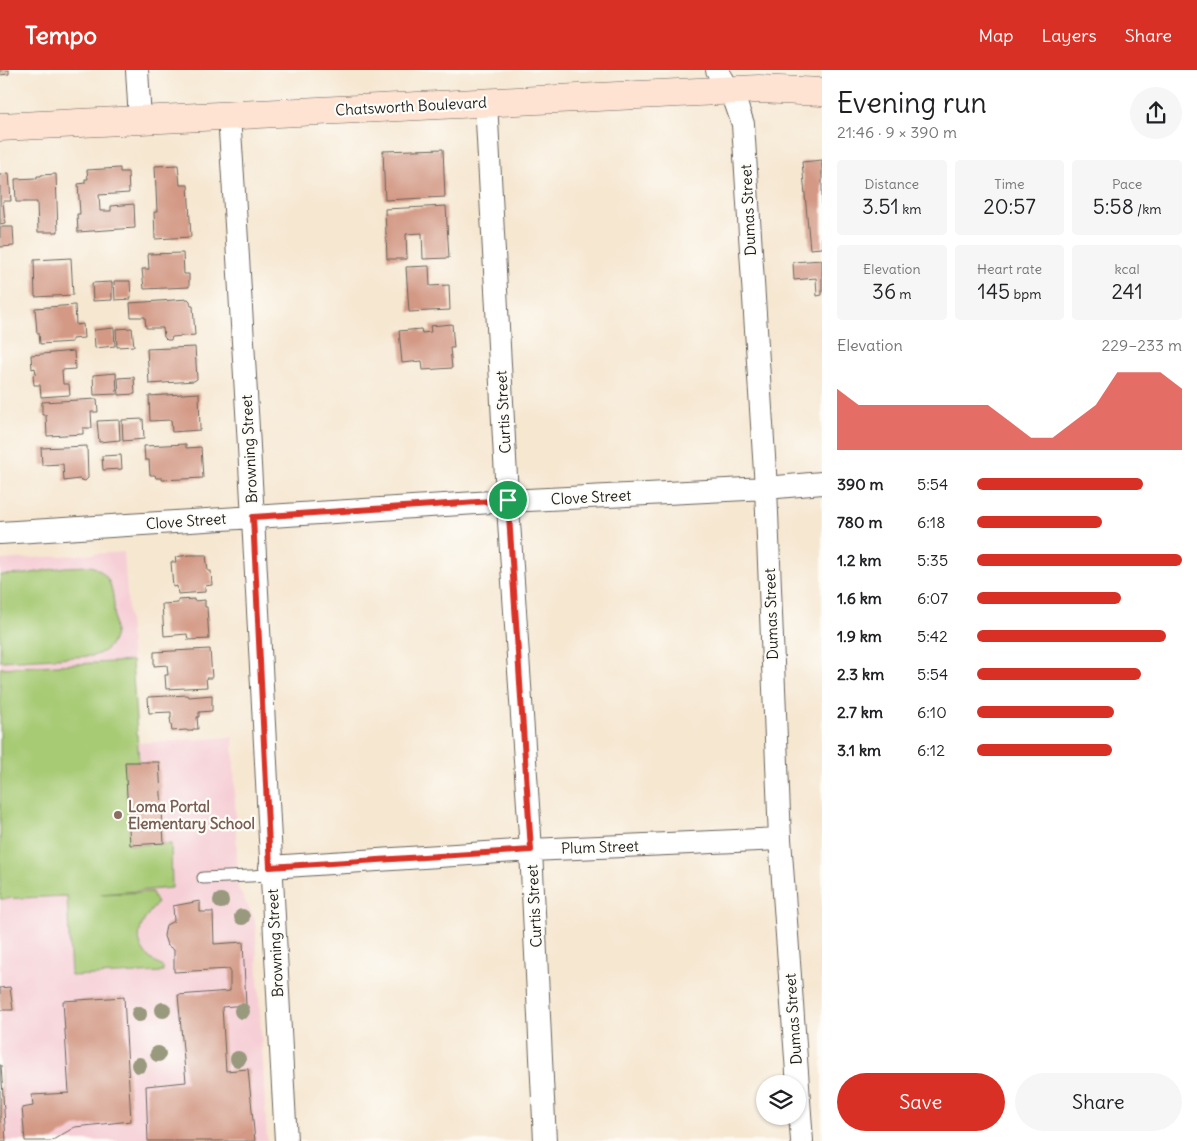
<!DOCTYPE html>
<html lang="en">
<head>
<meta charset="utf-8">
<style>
	:root { --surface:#fff; --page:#f6f6f6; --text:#202124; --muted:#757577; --accent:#d93025 }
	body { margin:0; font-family:Delius,sans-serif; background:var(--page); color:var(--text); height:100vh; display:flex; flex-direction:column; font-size:19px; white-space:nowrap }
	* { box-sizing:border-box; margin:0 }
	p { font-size:16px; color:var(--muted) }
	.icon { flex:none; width:28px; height:28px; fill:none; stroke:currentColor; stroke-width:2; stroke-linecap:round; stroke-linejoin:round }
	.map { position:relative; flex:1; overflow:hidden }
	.side { display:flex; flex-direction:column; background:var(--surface); width:375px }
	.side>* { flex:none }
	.fabs { position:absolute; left:756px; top:1005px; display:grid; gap:10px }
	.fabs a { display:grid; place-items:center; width:50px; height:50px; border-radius:50%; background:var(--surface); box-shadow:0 1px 4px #0004; font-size:25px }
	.pin { position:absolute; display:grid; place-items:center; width:42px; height:42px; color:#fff; margin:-21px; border:2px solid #fff; border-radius:50%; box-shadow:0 1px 5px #0007 }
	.round { display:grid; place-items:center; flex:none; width:52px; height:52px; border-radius:26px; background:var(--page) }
	.summary { display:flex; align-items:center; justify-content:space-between; height:85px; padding:0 15px }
	h1 { font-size:28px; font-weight:600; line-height:38px }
	.stats { display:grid; grid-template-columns:repeat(3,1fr); gap:8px; height:85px; padding:5px 15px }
	.stats div { display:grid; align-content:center; border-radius:5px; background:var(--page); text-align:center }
	.stats b { font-size:21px; font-weight:600 }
	.stats small { font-size:14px; font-weight:400 }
	.stats p { font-size:14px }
	.chart { height:140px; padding:10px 15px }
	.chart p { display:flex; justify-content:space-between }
	.chart svg { width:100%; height:90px; margin-top:5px; fill:var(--accent); opacity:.7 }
	.action { display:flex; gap:10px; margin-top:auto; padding:10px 15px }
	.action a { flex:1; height:58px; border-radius:30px; background:var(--accent); color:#fff; font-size:20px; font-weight:600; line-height:58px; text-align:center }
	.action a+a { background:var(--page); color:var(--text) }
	ul { padding:0 15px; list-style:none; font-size:16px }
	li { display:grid; grid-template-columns:80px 60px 1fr; align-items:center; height:38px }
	li i { height:12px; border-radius:6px; background:var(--accent) }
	header { display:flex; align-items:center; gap:30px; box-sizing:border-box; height:70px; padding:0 25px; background:var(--accent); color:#fff }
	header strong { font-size:24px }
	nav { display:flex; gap:28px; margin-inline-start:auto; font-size:18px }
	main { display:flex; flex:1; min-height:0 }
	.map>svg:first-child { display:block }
	.built { fill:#f6cfd6 }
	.green { fill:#a7ca74; stroke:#627348 }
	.building { fill:#d39985 }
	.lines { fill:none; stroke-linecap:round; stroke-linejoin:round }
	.service-casing { stroke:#68635b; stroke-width:13 }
	.minor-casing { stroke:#68635b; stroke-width:24 }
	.secondary-casing { stroke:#68635b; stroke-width:29 }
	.service { stroke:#fff; stroke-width:11 }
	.minor { stroke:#fff; stroke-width:22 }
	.secondary { stroke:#fee3d2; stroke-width:28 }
	.tree { fill:#99997e }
	.route-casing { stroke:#fff; stroke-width:10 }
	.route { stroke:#d93025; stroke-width:6 }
	.education-dot { fill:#8d6e63; stroke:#fdfcf7; stroke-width:2 }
	.labels { text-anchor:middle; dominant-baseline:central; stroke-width:4.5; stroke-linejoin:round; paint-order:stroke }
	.street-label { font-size:15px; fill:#1c1c1c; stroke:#fdfcf7 }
	.education-label { font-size:15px; font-weight:bold; fill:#785e54; stroke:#fdfcf7; text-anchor:start }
</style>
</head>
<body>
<header>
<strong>Tempo</strong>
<nav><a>Map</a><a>Layers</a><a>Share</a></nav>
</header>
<main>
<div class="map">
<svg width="822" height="1071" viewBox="0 0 822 1071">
	<rect width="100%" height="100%" fill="#fdfcf7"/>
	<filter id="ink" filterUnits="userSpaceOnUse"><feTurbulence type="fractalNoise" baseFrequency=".02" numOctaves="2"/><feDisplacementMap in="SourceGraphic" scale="10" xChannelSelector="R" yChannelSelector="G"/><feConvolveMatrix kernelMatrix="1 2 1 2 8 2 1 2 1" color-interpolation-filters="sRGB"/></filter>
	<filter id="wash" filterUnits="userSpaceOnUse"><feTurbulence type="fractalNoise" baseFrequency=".0096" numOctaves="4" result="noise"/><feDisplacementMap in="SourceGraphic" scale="20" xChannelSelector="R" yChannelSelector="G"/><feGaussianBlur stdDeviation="1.12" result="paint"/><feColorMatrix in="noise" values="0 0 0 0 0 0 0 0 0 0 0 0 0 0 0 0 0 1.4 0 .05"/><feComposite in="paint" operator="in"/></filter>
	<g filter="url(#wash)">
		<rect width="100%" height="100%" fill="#f6e7d1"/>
		<path class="built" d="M124,482l14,191 95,-6 5,151 17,31 12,222h-267v-581z"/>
		<path class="green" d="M91,496c28,9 22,44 24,67 -2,13 -11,20 -23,23l-92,5v-86l26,-1 39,-7z
			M132,591l7,101h-14l5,83 41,-1 1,44 -72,6 52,-2 5,12c-23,23 -26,47 6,63v5l-92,4 -4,-80 -67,3v-231z"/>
		<g id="blocks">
			<path class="building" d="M0,0h9v4l-9,1z
				M443,79l2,48 -60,3 -2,-49z
				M822,90v88l-12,1 -8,-87z
				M178,95l2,20h8l3,52 -36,2 -1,-27h3l-2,-46z
				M120,98v4h8l1,21 -30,2 1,16h11v-5l23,-2 1,24 -57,4 -1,-18h3l-2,-30 7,-1v-4h3l-1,-9z
				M9,103l2,28h-8l2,22 -5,1v-50z
				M56,104l2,58h-20l-1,-30h-21l-1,-23 22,-1v-2h4v-1z
				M446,136l3,52 -26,1 -1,-26 -16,1 1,25h-20l-2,-50z
				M0,157h13l1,19 -14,1z
				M183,183l1,21h5v13l-45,2 -2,-20h7l-1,-15z
				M71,188l2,37 -38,2 -1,-37z
				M822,190v35l-5,1 -1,-18 -22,2 -1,-18z
				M429,196l1,20 19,-1 1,25 -41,2 -3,-45z
				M114,211h16l1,18 -16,1z
				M112,212v18l-19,1 -1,-18z
				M188,229l2,2 1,5h2l2,29 -23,2 -1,3h-4l-3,-3 -1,-9h-17l-1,-11h-14l-1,-14z
				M75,235l1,20 7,-1 1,14 -12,1v3l-32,2 -1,-11h-2l-2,-25z
				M452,254l2,24h-4l2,20 -29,2 -1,-9 -20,2 -3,-32 22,-2 1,4 9,-1 -1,-6z
				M114,258l1,18 -20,2 -1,-18z
				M132,258l2,18 -17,1 -1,-18z
				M195,277l2,32 -3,2 -45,3 -2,-35z
				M74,281l1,18 -13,1 1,14h6l1,11 -29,2 -1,-12h-6l-1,-10 3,-1 -1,-6 -3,1 -1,-14z
				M116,303l1,21 -23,1 -1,-20z
				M134,307l1,17 -16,1 -1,-17z
				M199,323l1,37 -28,2 -1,-12 -21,1 -1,-25z
				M97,329l1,13h-7l1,16h-9v6l-36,2 -1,-21h-4v-13z
				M143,349l1,20 -21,2 -1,-21z
				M119,350l1,20 -21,2 -2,-21z
				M186,374v4l15,-1 2,31 -41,2v-2h-6l-1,-3h-5l-1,-15h-4l-1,-14z
				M87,376l1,32 -3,3 -6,-2 -15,2 -1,-17 -21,1 -1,-17z
				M121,385l1,14 -19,1 -1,-14z
				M189,485h17l2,16h3l1,14 -7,1v6l-27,2 -1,-8 -4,1 -2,-25h5l-1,-5z
				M194,529v2l11,-1v7h2l2,32 -21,1 -1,-6 -23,2 -2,-32 16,-1v-3z
				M210,579l2,29h-6l1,9 -41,2 -1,-14h3l-1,-10 -13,1v-14z
				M188,625l1,2 23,-2v16l-13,1v5h-2l1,12h-5l-1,2h-4l-2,-1 -14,1 -2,-13h1v-6l-22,1 -1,-16z
				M125,692h34l5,81 -34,2z
				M200,831v11h13l1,32 29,-2 3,63 -24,2 4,64 22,-2 7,72h-107l-2,-55 40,-4 -8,-87 52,-4v-22l-56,3v-22l-7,-5 -3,-9 2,-11 8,-4 -1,-15z
				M10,917l3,23h-13v-22z
				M124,927l7,124 -56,6 -24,14h-26l-3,-33 11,-2 -1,-11 37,-2 -6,-92z
				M0,995h1l5,76h-6z"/>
		</g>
	</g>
	<g filter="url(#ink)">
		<use href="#blocks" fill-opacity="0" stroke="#68635b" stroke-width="1"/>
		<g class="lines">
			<defs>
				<path id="service" d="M203,808l68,-3"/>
				<path id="minor" d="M137,0l3,50
					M717,0l17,28 9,26 23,364 14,351 22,302
					M486,32l20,375 25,373 14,291
					M229,46c23,341 38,683 57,1025
					M0,463l508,-32 258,-13 56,-5
					M270,797l261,-17 249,-11"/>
				<path id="secondary" d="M0,57l698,-35 61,-3 63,3"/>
			</defs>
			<use href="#service" class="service-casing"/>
			<use href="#minor" class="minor-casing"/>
			<use href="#secondary" class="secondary-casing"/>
			<use href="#service" class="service"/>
			<use href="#minor" class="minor"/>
			<use href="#secondary" class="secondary"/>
		</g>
		<g class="tree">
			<circle cx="221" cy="831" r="8"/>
			<circle cx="242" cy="847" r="8"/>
			<circle cx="163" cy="940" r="8"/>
			<circle cx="242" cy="941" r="8"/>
			<circle cx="139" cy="944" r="8"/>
			<circle cx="158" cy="984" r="8"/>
			<circle cx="238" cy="989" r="8"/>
			<circle cx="139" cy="995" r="8"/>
		</g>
	</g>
	<g class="lines" filter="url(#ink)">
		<defs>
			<path id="route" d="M508,430l23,350 -261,17 -17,-350z"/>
		</defs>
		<use href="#route" class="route-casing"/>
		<use href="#route" class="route"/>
	</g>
	<circle class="education-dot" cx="118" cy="745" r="5"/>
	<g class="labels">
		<g class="street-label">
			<text transform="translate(411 36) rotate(-3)">Chatsworth Boulevard</text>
			<text transform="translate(748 140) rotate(-93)">Dumas Street</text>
			<text transform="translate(503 342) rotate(-93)">Curtis Street</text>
			<text transform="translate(249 379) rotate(-93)">Browning Street</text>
			<text transform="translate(591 427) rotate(-3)">Clove Street</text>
			<text transform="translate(186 451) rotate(-4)">Clove Street</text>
			<text transform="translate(771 544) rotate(-92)">Dumas Street</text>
			<text transform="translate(600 777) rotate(-2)">Plum Street</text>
			<text transform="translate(534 836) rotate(-93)">Curtis Street</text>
			<text transform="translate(275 873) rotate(-93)">Browning Street</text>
			<text transform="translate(793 949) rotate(-94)">Dumas Street</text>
		</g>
		<g class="education-label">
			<text x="128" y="736">Loma Portal<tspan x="128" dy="17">Elementary School</tspan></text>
		</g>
	</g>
</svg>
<div class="fabs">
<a><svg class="icon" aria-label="layers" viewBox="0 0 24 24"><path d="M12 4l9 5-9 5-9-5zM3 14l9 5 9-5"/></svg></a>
</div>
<div class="pin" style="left:508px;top:430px;background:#1e9e55"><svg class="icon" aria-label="arrive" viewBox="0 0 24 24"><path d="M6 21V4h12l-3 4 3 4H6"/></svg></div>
</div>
<section class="side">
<div class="summary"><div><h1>Evening run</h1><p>21:46 · 9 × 390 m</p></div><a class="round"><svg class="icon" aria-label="share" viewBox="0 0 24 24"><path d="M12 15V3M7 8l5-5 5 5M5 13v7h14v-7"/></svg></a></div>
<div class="stats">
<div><p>Distance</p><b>3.51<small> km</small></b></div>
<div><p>Time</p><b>20:57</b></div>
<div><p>Pace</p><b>5:58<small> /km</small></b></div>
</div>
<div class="stats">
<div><p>Elevation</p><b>36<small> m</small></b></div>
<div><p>Heart rate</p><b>145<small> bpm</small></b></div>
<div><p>kcal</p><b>241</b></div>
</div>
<div class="chart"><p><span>Elevation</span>229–233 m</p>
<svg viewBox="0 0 160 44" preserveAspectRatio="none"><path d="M0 44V14L10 22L20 22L30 22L40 22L50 22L60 22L70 22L80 30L90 38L100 38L110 30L120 22L130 6L140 6L150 6L160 14V44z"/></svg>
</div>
<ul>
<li><b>390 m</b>5:54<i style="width:81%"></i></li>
<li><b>780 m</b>6:18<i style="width:61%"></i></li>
<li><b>1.2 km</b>5:35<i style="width:100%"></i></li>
<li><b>1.6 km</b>6:07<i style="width:70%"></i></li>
<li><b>1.9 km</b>5:42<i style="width:92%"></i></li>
<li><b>2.3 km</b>5:54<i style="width:80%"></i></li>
<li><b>2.7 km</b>6:10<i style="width:67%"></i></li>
<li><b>3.1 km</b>6:12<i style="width:66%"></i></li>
</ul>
<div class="action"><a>Save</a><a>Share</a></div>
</section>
</main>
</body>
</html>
